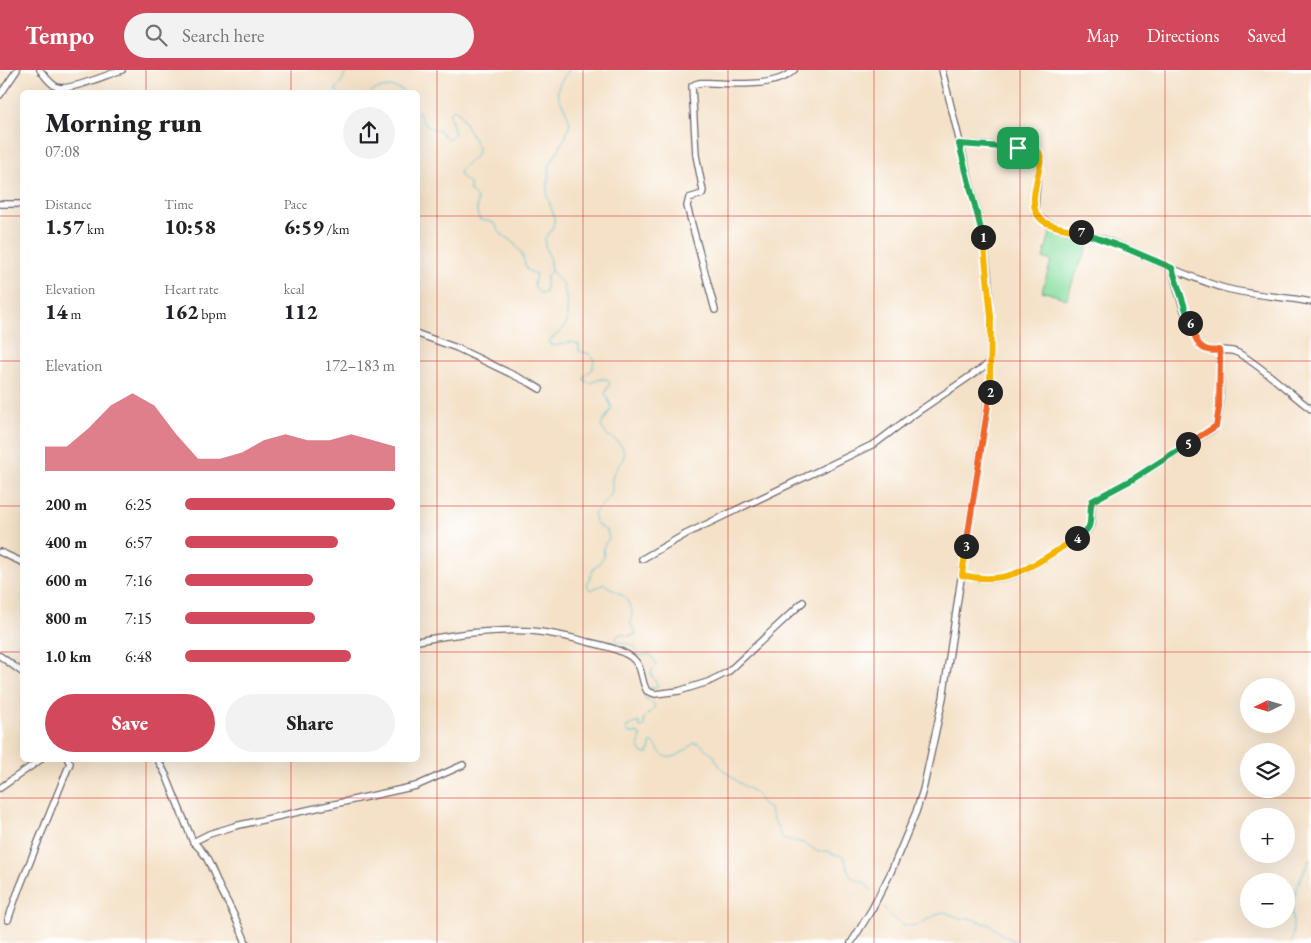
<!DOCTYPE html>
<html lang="en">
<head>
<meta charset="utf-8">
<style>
	:root { --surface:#fff; --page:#f2f2f2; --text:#202124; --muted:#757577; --accent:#d1495b }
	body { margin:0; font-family:"EB Garamond",serif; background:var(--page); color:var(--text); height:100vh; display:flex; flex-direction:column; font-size:19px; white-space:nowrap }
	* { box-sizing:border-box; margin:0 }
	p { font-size:16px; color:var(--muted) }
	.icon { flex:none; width:28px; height:28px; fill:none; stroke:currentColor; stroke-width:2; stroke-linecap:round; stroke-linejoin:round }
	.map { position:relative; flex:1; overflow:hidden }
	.side { position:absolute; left:20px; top:20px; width:400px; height:672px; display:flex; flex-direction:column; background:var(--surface); border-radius:8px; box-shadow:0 5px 20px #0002 }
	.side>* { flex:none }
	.needle { width:32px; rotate:265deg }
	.fabs { position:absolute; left:1240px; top:608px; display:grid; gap:10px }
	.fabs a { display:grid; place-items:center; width:55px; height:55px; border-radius:50%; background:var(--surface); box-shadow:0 5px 20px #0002; font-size:25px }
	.pin { position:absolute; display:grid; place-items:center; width:42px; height:42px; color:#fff; margin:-21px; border-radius:10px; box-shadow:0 2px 8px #0006 }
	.km { position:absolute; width:25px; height:25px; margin:-12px; border-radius:50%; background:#222; color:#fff; font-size:14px; line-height:25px; text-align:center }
	.round { display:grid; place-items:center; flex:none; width:52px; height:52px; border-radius:26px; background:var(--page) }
	.headline { display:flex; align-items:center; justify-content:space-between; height:85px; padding:0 25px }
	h1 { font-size:28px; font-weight:800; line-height:38px }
	.stats { display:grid; grid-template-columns:repeat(3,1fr); gap:8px; height:85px; padding:5px 25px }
	.stats div { display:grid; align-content:center }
	.stats b { font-size:21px; font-weight:800 }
	.stats small { font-size:14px; font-weight:400 }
	.stats p { font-size:14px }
	.chart { height:140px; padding:10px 25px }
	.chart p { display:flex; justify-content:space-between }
	.chart svg { width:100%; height:90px; margin-top:5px; fill:var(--accent); opacity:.7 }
	.cta { display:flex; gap:10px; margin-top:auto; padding:10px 25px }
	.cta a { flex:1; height:58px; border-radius:30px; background:var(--accent); color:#fff; font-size:20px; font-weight:800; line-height:58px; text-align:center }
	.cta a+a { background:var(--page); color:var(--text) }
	ul { padding:0 25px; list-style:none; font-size:16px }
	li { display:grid; grid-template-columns:80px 60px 1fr; align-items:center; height:38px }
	li i { height:12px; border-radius:6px; background:var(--accent) }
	header { display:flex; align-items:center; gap:30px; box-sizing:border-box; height:70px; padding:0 25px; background:var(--accent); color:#fff }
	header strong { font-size:24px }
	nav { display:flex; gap:28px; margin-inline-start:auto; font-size:18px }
	.search { width:350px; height:45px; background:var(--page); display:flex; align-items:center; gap:12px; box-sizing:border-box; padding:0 18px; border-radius:28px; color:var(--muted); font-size:19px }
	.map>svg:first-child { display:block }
	.green { fill:#89dea0; stroke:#56806e }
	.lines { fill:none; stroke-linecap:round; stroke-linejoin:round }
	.stream { stroke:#57c3d1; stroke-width:1 }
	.street-casing { stroke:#6c656c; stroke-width:8 }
	.street { stroke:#fff; stroke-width:5.5 }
	.split-1-casing { stroke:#fff; stroke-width:10 }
	.split-2-casing { stroke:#fff; stroke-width:10 }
	.split-3-casing { stroke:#fff; stroke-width:10 }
	.split-4-casing { stroke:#fff; stroke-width:10 }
	.split-5-casing { stroke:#fff; stroke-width:10 }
	.split-6-casing { stroke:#fff; stroke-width:10 }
	.split-7-casing { stroke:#fff; stroke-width:10 }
	.split-8-casing { stroke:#fff; stroke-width:10 }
	.split-1 { stroke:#22a559; stroke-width:6 }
	.split-2 { stroke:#f5b400; stroke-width:6 }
	.split-3 { stroke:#f0652b; stroke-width:6 }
	.split-4 { stroke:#f5b400; stroke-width:6 }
	.split-5 { stroke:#22a559; stroke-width:6 }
	.split-6 { stroke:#f0652b; stroke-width:6 }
	.split-7 { stroke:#22a559; stroke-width:6 }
	.split-8 { stroke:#f5b400; stroke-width:6 }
	.grid { fill:none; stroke:#d62828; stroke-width:1; stroke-opacity:0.55 }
</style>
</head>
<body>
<header>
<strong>Tempo</strong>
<div class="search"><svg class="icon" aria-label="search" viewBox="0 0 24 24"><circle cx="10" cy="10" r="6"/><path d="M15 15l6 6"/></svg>Search here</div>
<nav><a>Map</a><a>Directions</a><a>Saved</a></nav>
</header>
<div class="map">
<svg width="1311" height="873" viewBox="0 0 1311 873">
	<rect width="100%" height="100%" fill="#fff"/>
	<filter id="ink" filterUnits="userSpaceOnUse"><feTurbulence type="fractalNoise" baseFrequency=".02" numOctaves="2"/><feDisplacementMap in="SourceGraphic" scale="10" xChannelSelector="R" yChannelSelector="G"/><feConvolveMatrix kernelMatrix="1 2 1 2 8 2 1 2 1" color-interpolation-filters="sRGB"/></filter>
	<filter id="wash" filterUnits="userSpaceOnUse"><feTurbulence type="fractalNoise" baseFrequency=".0096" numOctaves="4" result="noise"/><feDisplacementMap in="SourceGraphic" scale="20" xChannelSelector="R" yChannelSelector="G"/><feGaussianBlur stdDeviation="1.12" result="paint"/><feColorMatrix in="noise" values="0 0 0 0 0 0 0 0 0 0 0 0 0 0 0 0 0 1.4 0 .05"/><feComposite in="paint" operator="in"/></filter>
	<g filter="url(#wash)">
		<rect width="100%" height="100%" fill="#f4e1c7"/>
		<path class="green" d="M1051,160l39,12 -16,36 -7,21 -25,-8 9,-30 -8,-3z"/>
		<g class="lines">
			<path class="stream" d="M569,0c-23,28 -5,27 1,53l-4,13 -16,29 -2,16 -1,15 7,20v6l-2,8 -7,8v7l4,11 2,15 12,13 4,18v20l-3,6 -15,13 1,4c11,3 19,-8 29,0v6l11,3 4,5 -1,10 -8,6 -1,5 6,3 11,-4h6l3,4 -5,10 7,15 -11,17c3,12 16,13 21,22 7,12 -6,18 -9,28 -3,6 1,12 -2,19 -3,7 -13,13 -17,20 -2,9 7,13 13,17l2,7 -6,9 1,10 -10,11 -7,17 2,4 2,1 13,-6 21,13 7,13 -1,14 5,10 -6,2 -10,-2 -3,2 -1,4 3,2 14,3 7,11 10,-2 7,11 -5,5 -1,5 7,10 -2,3h-7
				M339,22l-4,-1v-1l6,-7 6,-13
				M371,22c9,-5 26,-8 33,0
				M418,41l5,11 9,7 8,2 7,8 3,-1 5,-4 -6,-21 5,-4 5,3 19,35c1,13 -15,15 -19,26 4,9 12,5 11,18l7,7v15l3,7 9,1 6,3 6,10 12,8 8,10 6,18 9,4 -2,11 5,8h6l2,-18 4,-4
				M645,623v5l8,5 2,4 -11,11v8l-4,1 -1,-5 -13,5 3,6h8l4,3 -3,11 5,6 5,1 3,-12c6,2 6,7 11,12 9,10 25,-5 32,-11h5l15,13 6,11 18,15 18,11 5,9 8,7 13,29 24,6 12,8 10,-1 5,3 10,2 8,21 14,6 7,8
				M884,837c12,15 21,25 41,14 7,-3 12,-8 19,-9l16,6h8l22,7 11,9 17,9
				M1292,873c2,-12 0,-24 1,-36 2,-18 9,-34 18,-49"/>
		</g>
	</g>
	<g filter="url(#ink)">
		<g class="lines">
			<defs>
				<path id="street" d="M40,0c5,6 10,14 17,17 11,5 51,-13 65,-17
					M0,25l17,-25
					M959,74l26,1 52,5c7,11 -5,47 -1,64 16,16 44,17 67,25 41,15 79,37 121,49 29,8 58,8 87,14
					M0,134h22
					M1172,199c4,17 18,67 30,78 8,8 23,-1 36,6 24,13 51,40 73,56
					M715,240l-28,-104 2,-8 13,-4 1,-3 -7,-36 -4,-69c6,-5 15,-3 23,-3 23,1 62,4 79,-13
					M418,264l39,14 73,35 10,6
					M0,482l22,10
					M642,489l44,-25 190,-91 37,-28 78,-53
					M962,505c40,11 65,-4 97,-26 10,-6 20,-11 29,-19l3,-6 1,-23 41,-22 80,-50c11,-13 6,-55 7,-72l-1,-7
					M418,571c37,-7 76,-12 114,-10 19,2 38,6 56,11 14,3 32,7 43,15 13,10 9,23 16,34l8,3 24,-3 29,-9 20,-10 75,-70
					M0,586l22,16
					M158,690l8,15 27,67 16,-8 26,-8 181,-40 47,-21
					M0,718l40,-28
					M193,772c14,11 19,28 26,44 10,19 20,37 27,57
					M8,850l9,-26 53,-131 -2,-3
					M851,873l21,-34 18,-35 26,-62 7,-22 20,-92 47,-312 1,-69 -3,-43 -5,-38 -41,-166"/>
			</defs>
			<use href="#street" class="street-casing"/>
			<use href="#street" class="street"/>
		</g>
	</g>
	<g class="lines" filter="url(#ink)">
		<defs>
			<path id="split-1" d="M983,167l-24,-93 59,4"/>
			<path id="split-2" d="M983,167l8,80 -1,75"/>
			<path id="split-3" d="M966,476l24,-154"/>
			<path id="split-4" d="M966,476l-4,29c49,13 76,-14 115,-37"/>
			<path id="split-5" d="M1077,468c20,-12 10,-19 15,-37l41,-22 55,-35"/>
			<path id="split-6" d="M1188,374l28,-18 3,-18 1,-51 -1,-7c-20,4 -24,-11 -29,-27"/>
			<path id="split-7" d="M1081,162l49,18 42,18 18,55"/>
			<path id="split-8" d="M1018,78c6,0 15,-1 20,3 11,10 -18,54 5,70 11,7 25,8 38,11"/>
		</defs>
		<use href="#split-1" class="split-1-casing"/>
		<use href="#split-2" class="split-2-casing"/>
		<use href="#split-3" class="split-3-casing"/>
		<use href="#split-4" class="split-4-casing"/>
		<use href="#split-5" class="split-5-casing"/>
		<use href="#split-6" class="split-6-casing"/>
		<use href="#split-7" class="split-7-casing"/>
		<use href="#split-8" class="split-8-casing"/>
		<use href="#split-1" class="split-1"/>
		<use href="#split-2" class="split-2"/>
		<use href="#split-3" class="split-3"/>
		<use href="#split-4" class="split-4"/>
		<use href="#split-5" class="split-5"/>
		<use href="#split-6" class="split-6"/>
		<use href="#split-7" class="split-7"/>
		<use href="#split-8" class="split-8"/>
	</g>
	<path class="grid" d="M146,0v22M291,0v22M437,0v873M583,0v873M728,0v873M874,0v873M1020,0v873M1165,0v873M0,146h22M418,146h893M0,291h22M418,291h893M0,436h22M418,436h893M0,582h22M418,582h893M146,690v183M291,690v183M0,728h1311"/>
</svg>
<div class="fabs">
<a><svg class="needle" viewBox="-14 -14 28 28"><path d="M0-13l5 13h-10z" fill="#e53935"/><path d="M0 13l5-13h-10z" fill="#757577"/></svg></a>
<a><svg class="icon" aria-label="layers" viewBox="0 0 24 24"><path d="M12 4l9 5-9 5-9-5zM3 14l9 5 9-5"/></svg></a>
<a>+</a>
<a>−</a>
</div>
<div class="pin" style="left:1018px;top:78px;background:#1e9e55"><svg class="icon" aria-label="arrive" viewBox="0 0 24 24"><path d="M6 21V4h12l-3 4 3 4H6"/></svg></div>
<b class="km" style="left:983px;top:167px">1</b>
<b class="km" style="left:990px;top:322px">2</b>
<b class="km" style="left:966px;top:476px">3</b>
<b class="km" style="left:1077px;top:468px">4</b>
<b class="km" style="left:1188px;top:374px">5</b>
<b class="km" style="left:1190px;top:253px">6</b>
<b class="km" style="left:1081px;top:162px">7</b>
<section class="side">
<div class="headline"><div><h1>Morning run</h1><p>07:08</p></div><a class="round"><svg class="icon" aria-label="share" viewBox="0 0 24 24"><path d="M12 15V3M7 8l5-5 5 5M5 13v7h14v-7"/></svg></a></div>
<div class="stats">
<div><p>Distance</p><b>1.57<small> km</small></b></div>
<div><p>Time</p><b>10:58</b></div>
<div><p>Pace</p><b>6:59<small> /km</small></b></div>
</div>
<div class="stats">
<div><p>Elevation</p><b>14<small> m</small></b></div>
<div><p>Heart rate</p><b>162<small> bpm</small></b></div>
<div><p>kcal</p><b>112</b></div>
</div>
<div class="chart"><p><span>Elevation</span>172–183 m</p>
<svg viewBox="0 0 160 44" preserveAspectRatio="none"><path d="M0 44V32L10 32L20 23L30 12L40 6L50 12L60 26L70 38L80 38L90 35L100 29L110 26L120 29L130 29L140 26L150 29L160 32V44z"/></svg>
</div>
<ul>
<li><b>200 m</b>6:25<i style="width:100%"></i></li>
<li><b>400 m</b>6:57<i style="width:73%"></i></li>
<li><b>600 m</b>7:16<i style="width:61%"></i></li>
<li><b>800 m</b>7:15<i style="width:62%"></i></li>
<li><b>1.0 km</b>6:48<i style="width:79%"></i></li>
</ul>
<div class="cta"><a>Save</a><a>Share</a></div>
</section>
</div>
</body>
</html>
